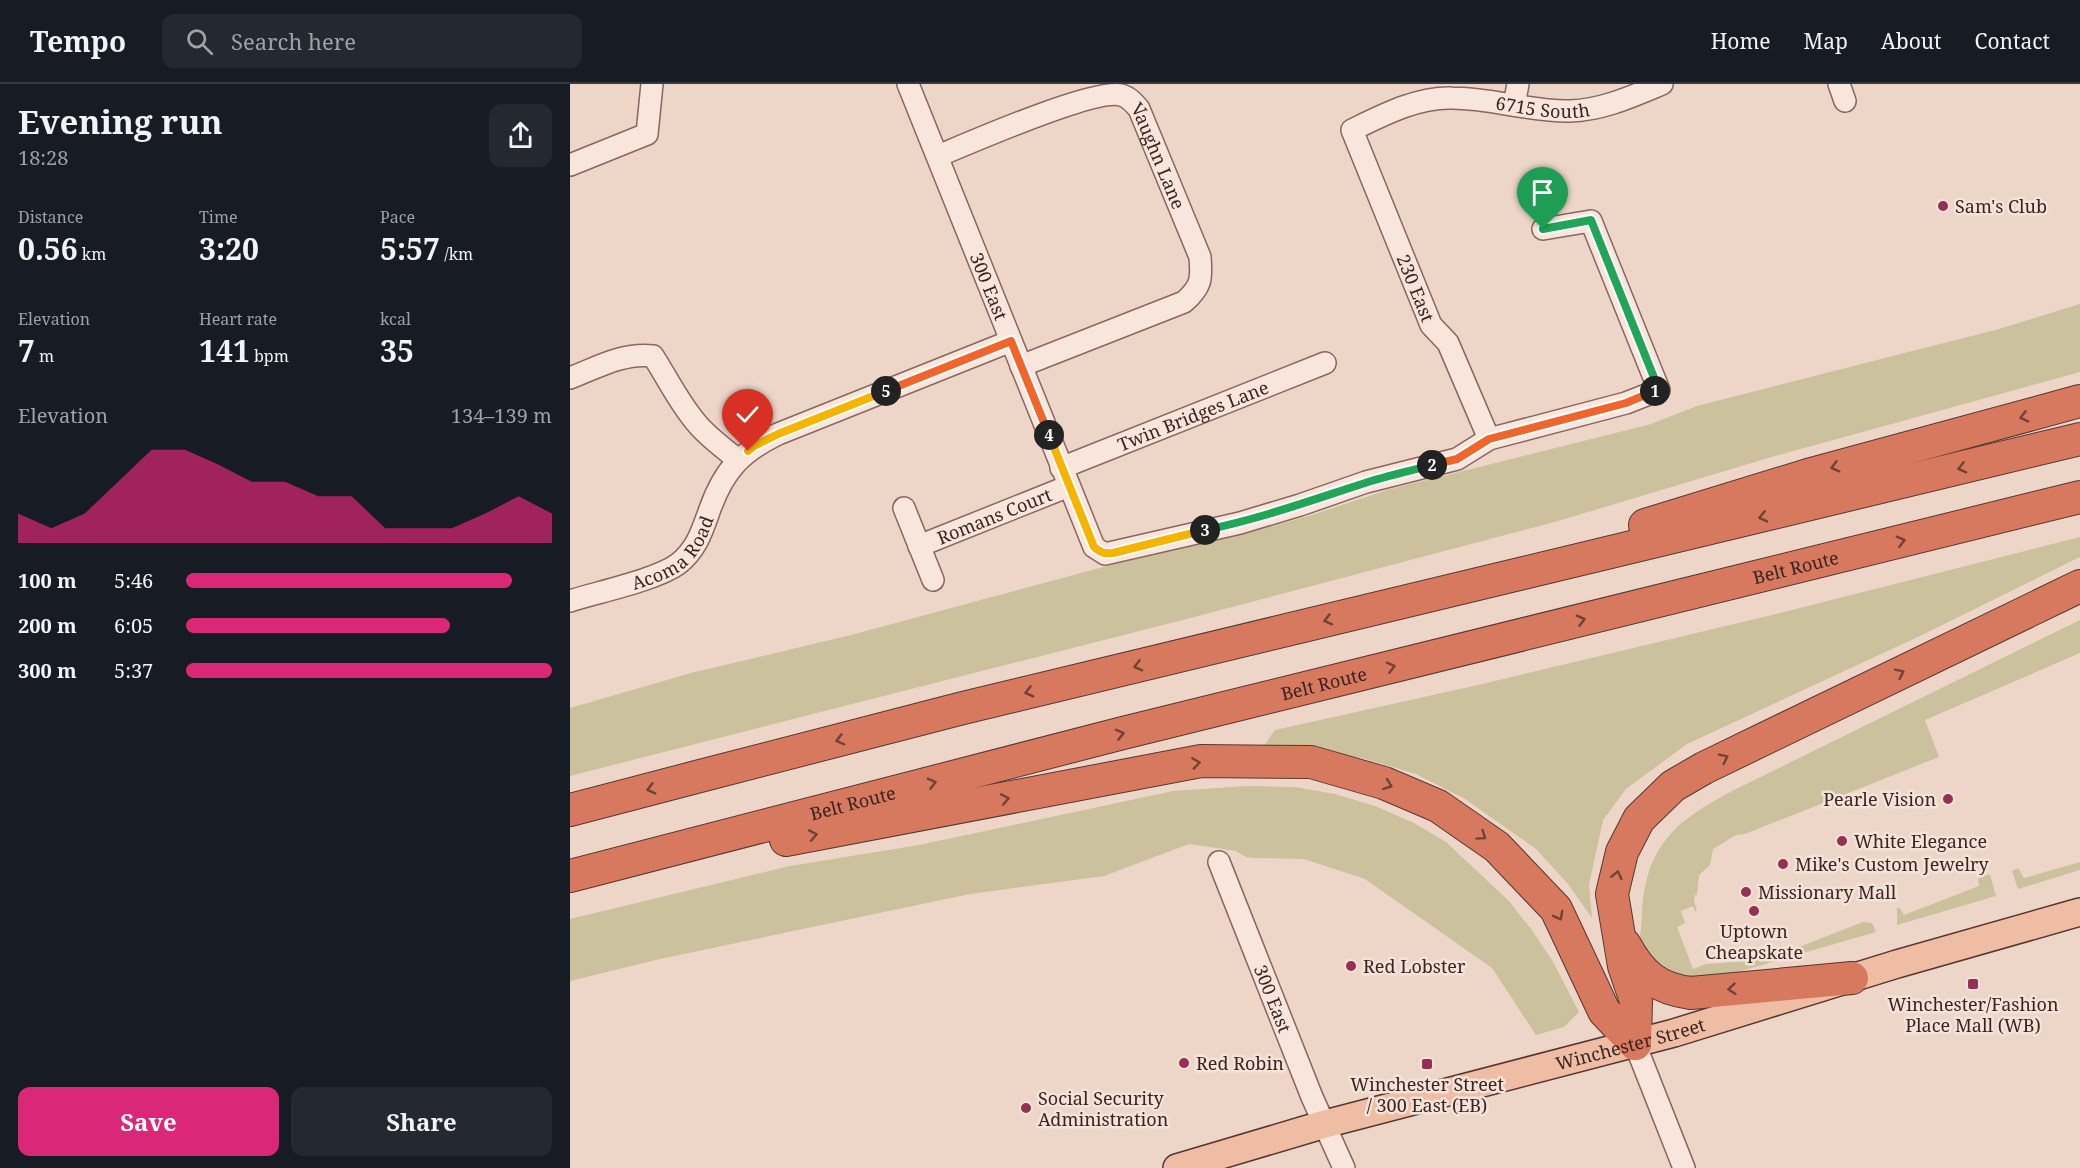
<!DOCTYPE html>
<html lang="en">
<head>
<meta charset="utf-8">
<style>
	:root { --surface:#171b24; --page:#242831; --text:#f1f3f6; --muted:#9ea1a6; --line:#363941; --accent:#db2777 }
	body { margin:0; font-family:"Noto Serif",serif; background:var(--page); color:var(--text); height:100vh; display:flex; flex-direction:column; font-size:22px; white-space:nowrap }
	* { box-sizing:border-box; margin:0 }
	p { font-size:20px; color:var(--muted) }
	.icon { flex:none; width:33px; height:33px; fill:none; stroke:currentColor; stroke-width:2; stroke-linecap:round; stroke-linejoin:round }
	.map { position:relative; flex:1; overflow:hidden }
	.details { display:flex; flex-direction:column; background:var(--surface); width:570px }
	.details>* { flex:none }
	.pin { position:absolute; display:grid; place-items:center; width:51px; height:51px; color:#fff; margin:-62px -26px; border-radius:50% 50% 50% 0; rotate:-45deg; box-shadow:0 0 6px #0007 }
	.pin .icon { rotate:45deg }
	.km { position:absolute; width:30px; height:30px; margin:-15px; border-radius:50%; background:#222; color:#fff; font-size:16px; line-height:30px; text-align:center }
	.round { display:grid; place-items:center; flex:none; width:63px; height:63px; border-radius:12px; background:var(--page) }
	.head { display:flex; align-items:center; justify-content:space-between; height:102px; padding:0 18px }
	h1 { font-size:33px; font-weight:700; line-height:45px }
	.metrics { display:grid; grid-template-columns:repeat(3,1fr); gap:9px; height:102px; padding:6px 18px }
	.metrics div { display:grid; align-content:center }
	.metrics b { font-size:30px; font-weight:700 }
	.metrics small { font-size:16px; font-weight:400 }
	.metrics p { font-size:16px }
	.chart { height:168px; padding:12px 18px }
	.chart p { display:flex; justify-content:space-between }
	.chart svg { width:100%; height:108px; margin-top:6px; fill:var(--accent); opacity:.7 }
	.button { display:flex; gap:12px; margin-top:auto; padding:12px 18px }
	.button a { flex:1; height:69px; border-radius:12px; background:var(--accent); color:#fff; font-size:24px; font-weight:700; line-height:69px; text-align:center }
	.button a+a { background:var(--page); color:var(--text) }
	ul { padding:0 18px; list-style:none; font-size:20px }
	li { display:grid; grid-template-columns:96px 72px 1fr; align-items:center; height:45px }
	li i { height:15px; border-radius:8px; background:var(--accent) }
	header { display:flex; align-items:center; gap:36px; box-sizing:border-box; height:84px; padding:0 30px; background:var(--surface); border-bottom:2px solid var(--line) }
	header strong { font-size:28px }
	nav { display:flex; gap:33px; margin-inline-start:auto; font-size:21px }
	.search { width:420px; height:54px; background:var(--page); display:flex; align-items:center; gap:15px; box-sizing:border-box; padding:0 21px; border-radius:12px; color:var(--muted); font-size:22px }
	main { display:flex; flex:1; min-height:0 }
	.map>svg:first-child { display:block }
	.green { fill:#cbc19c }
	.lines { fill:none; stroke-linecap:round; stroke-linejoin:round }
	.minor-casing { stroke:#89665e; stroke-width:24 }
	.major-casing { stroke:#573632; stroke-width:30 }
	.highway-casing { stroke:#573632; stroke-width:34 }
	.minor { stroke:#f8e6dc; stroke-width:21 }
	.major { stroke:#eebda3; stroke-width:27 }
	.highway { stroke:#d7795e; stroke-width:32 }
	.oneway { stroke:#714236 }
	.split-1-casing { stroke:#fff; stroke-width:12 }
	.split-2-casing { stroke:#fff; stroke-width:12 }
	.split-3-casing { stroke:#fff; stroke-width:12 }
	.split-4-casing { stroke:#fff; stroke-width:12 }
	.split-5-casing { stroke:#fff; stroke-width:12 }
	.split-6-casing { stroke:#fff; stroke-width:12 }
	.split-1 { stroke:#22a559; stroke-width:8 }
	.split-2 { stroke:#f0652b; stroke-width:8 }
	.split-3 { stroke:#22a559; stroke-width:8 }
	.split-4 { stroke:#f5b400; stroke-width:8 }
	.split-5 { stroke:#f0652b; stroke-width:8 }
	.split-6 { stroke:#f5b400; stroke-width:8 }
	.poi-dot { fill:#953053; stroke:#f5e2d8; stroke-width:2 }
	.labels { text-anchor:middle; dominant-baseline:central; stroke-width:5; stroke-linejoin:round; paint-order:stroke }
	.street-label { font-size:18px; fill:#3a2421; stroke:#f5e2d8 }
	.poi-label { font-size:18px; fill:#3a2421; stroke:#f5e2d8; text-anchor:start }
</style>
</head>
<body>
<header>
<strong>Tempo</strong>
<div class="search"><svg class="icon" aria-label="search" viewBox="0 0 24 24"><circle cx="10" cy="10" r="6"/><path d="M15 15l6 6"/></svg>Search here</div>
<nav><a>Home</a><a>Map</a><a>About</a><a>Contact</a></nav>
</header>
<main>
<section class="details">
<div class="head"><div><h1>Evening run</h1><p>18:28</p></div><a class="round"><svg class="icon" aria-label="share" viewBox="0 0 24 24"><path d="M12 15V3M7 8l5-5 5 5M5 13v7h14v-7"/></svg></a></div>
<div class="metrics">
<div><p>Distance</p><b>0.56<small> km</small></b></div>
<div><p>Time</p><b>3:20</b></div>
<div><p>Pace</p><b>5:57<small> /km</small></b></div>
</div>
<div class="metrics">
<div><p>Elevation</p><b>7<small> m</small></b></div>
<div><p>Heart rate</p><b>141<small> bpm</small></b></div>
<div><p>kcal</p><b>35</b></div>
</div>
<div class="chart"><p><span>Elevation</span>134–139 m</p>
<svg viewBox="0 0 160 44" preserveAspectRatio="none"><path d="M0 44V32L10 38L20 32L30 19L40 6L50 6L60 12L70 19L80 19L90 25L100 25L110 38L120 38L130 38L140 32L150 25L160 32V44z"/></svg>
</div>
<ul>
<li><b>100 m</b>5:46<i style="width:89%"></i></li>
<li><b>200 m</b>6:05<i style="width:72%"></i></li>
<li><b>300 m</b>5:37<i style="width:100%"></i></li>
</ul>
<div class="button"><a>Save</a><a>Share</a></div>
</section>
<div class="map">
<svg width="1510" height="1084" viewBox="0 0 1510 1084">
	<rect width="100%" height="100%" fill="#edd6c8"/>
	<path class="green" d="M1510,220v68l-305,84 -217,65 -356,94 -632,161v-68l121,-35 160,-38 256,-69 144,-34 61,-17 75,-25 264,-66 46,-18 302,-77z
		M1510,453v20l-160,79 -233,108 -61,45 -23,31 -14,65 3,33 -24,-34 -32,-35 -71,-50 -49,-25 -54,-16 -100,-9 13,-19 203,-45 294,-70z
		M1510,536v33l-155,67 14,37 -194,77 -9,1 -23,14 -3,16 -11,10 -2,20h-2l-1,6 3,10h-2l-2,-5 -12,5 4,12 -8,4 16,42 13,-5 44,-3 39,-15h3l2,3 69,-27 9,1 4,9 -166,48 -39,-5 -35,-26c7,-16 5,-33 7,-50 8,-60 39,-81 89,-108z
		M677,702l48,1 40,7 40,12 39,17 32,19 63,59 22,28 21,31 27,52 -15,15 -28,8 -44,-67 -127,-89 -61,-20 -50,-1 -8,-1 -10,-6 -47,-7 -85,32 -134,18 -310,65 -90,22v-62l220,-53 129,-21 254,-54z
		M1510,778v8l-62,19 -6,-18 6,-3 6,10z
		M1417,791h3l6,21 -99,29v-17h3l4,7 75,-29 -1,-8z"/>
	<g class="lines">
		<defs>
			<g id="minor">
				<path id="s1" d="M338,0l186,463 11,7 135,-31 60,-18 66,-23 91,-23 32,-20 137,-36 33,-13 -68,-169 -48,8"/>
				<path d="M1269,0l6,17"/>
				<path d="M944,21l4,-21"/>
				<path id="s2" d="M368,72c31,-13 157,-68 183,-61 8,2 13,8 18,14l61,148c2,23 1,30 -16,45l-163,64"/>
				<path d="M0,81l77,-31 5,-50"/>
				<path d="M0,294c26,-10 54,-26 83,-22 15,23 27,49 46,70 11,12 25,23 38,33"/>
				<path id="s3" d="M919,355l-41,-96 -17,-18 -79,-195c31,-15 65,-33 100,-32 40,0 79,14 118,13 33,-1 63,-15 92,-27"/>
				<path id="s4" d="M491,384l264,-105"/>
				<path d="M334,424l29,72"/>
				<path id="s5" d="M349,462l150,-60"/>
				<path id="s6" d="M0,517c28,-9 86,-21 108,-37 19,-15 24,-33 32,-55 14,-39 31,-57 68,-75l233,-93"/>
				<path id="s7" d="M649,778l93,235 32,71"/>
				<path d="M1065,960l49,124"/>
			</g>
			<g id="major">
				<path id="s8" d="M607,1084l148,-44 349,-91 223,-69 183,-52"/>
			</g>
			<g id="highway">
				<path d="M1075,441l163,-50 272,-74"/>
				<path d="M0,726c131,-34 262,-69 393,-102 372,-92 745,-177 1117,-269"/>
				<path d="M216,756l415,-79 110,1 73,21 54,23 59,41 59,62 48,102 31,33"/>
				<path id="s9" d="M0,792l553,-143 957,-236"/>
				<path d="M1055,861c16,30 33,44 66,48l161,-15"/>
				<path d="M1065,960l1,-43 -12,-35 -12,-72 10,-42 17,-33 34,-33 31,-18 376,-182"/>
			</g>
		</defs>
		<use href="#minor" class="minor-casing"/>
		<use href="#major" class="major-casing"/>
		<use href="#highway" class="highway-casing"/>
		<use href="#minor" class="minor"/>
		<use href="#major" class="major"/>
		<use href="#highway" class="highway"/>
	</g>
	<defs><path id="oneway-chevron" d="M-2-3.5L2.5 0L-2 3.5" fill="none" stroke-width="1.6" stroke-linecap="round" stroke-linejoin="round" transform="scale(1.5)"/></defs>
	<g class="oneway">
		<use href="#oneway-chevron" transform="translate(1454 333) rotate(165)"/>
		<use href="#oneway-chevron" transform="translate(1265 383) rotate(165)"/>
		<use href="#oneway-chevron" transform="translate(1392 384) rotate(166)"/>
		<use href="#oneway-chevron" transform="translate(1193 433) rotate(167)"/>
		<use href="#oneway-chevron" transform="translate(1331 457) rotate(-14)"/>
		<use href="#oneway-chevron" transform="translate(758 536) rotate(166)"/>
		<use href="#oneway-chevron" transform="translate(1011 536) rotate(-14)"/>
		<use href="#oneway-chevron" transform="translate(568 582) rotate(166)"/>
		<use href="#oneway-chevron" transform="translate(821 583) rotate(-14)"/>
		<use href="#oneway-chevron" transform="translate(1330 589) rotate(-26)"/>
		<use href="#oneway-chevron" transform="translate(459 608) rotate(166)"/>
		<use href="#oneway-chevron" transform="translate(550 650) rotate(-14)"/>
		<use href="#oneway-chevron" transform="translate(270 656) rotate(165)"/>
		<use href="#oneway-chevron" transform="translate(1154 674) rotate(-26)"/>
		<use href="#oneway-chevron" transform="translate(626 679) rotate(-8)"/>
		<use href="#oneway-chevron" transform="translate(362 699) rotate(-15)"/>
		<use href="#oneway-chevron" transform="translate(818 701) rotate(21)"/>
		<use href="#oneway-chevron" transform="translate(81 705) rotate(165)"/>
		<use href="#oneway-chevron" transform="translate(435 715) rotate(-11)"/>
		<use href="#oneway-chevron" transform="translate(243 751) rotate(-11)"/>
		<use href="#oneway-chevron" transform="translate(912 752) rotate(35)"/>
		<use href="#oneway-chevron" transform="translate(1047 791) rotate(-78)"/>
		<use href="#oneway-chevron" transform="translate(989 832) rotate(62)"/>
		<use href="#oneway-chevron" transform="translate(1162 905) rotate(175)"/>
	</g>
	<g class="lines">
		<defs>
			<path id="split-1" d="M973,145l48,-9 68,170 -4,1"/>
			<path id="split-2" d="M862,381l25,-6 32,-20 137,-36 29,-12"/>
			<path id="split-3" d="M635,446c55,-11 107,-30 160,-47 22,-7 45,-12 67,-18"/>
			<path id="split-4" d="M479,351l45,112c7,6 11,7 19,6l92,-23"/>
			<path id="split-5" d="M316,307l125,-50 38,94"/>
			<path id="split-6" d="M178,367l6,-5 24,-12 108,-43"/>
		</defs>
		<use href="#split-1" class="split-1-casing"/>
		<use href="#split-2" class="split-2-casing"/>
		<use href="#split-3" class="split-3-casing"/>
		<use href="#split-4" class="split-4-casing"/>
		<use href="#split-5" class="split-5-casing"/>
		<use href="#split-6" class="split-6-casing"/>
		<use href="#split-1" class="split-1"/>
		<use href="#split-2" class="split-2"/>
		<use href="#split-3" class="split-3"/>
		<use href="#split-4" class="split-4"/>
		<use href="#split-5" class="split-5"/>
		<use href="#split-6" class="split-6"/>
	</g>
	<g class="poi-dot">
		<circle cx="1373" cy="122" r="6"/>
		<circle cx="1378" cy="715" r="6"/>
		<circle cx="1272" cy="757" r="6"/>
		<circle cx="1213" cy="780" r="6"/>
		<circle cx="1176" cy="808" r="6"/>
		<circle cx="1184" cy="827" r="6"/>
		<circle cx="781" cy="882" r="6"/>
		<rect x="1397" y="894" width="12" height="12" rx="3"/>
		<circle cx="614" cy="979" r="6"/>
		<rect x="851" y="974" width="12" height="12" rx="3"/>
		<circle cx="456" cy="1024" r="6"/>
	</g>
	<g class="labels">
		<g class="street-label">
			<text stroke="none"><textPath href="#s3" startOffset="537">6715 South</textPath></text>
			<text stroke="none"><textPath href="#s2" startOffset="268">Vaughn Lane</textPath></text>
			<text stroke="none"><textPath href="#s1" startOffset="218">300 East</textPath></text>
			<text transform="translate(846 204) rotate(68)">230 East</text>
			<text stroke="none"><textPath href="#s4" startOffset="142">Twin Bridges Lane</textPath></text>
			<text stroke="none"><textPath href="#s5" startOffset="81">Romans Court</textPath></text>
			<text stroke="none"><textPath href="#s6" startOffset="118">Acoma Road</textPath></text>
			<text stroke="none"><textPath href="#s9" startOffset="1264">Belt Route</textPath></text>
			<text stroke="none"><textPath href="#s9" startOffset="778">Belt Route</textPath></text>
			<text stroke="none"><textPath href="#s9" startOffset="292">Belt Route</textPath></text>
			<text stroke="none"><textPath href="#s7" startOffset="147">300 East</textPath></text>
			<text stroke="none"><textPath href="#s8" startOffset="470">Winchester Street</textPath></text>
		</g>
		<g class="poi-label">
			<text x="1385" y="122">Sam's Club</text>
			<text x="1366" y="715" text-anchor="end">Pearle Vision</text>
			<text x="1284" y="757">White Elegance</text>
			<text x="1225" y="780">Mike's Custom Jewelry</text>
			<text x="1188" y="808">Missionary Mall</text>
			<text x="1184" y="847" text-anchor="middle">Uptown<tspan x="1184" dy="21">Cheapskate</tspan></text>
			<text x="793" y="882">Red Lobster</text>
			<text x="1403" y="920" text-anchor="middle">Winchester/Fashion<tspan x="1403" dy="21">Place Mall (WB)</tspan></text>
			<text x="626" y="979">Red Robin</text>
			<text x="857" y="1000" text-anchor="middle">Winchester Street<tspan x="857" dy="21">/ 300 East (EB)</tspan></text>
			<text x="468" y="1014">Social Security<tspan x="468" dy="21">Administration</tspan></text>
		</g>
	</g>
</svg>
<div class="pin" style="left:973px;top:145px;background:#1e9e55"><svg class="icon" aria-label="arrive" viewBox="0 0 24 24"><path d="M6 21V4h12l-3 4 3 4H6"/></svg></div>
<div class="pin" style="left:178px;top:367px;background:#d93025"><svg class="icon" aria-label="check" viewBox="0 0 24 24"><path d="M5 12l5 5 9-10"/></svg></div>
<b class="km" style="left:1085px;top:307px">1</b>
<b class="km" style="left:862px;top:381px">2</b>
<b class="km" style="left:635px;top:446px">3</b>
<b class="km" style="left:479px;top:351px">4</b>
<b class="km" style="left:316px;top:307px">5</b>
</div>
</main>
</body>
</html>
